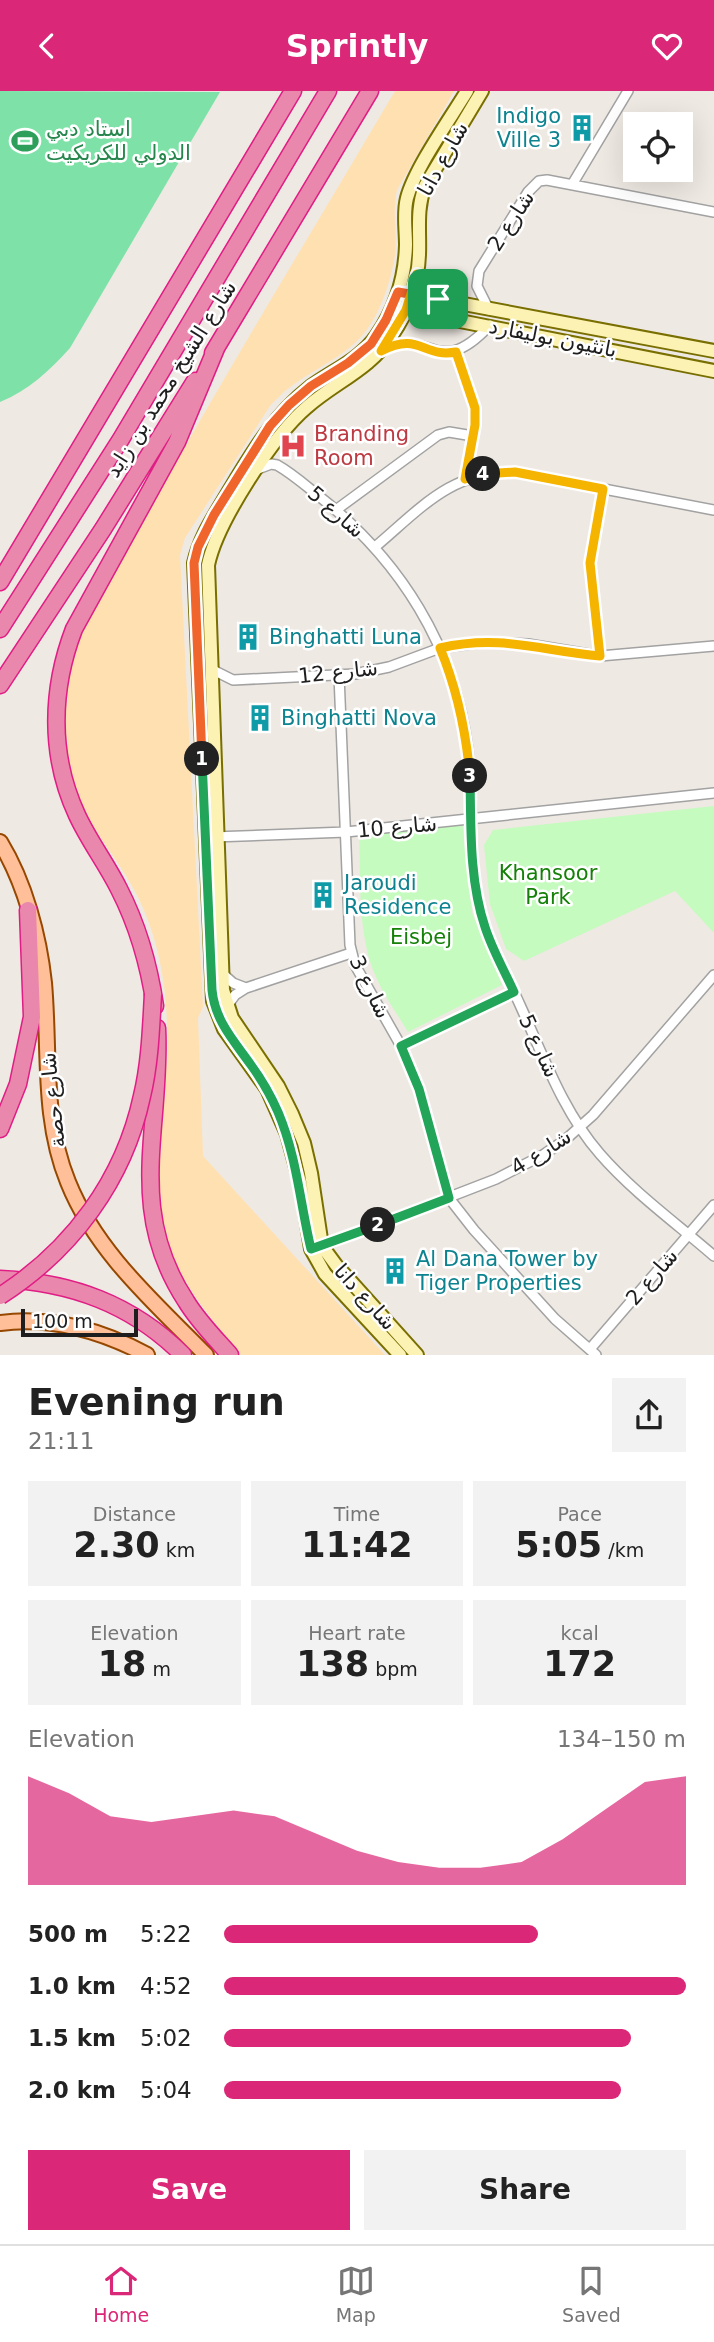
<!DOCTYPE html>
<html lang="en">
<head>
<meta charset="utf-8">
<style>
	:root { --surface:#fff; --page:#f2f2f2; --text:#222; --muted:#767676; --line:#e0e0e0; --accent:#db2777 }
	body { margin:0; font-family:"DejaVu Sans","Noto Sans Arabic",sans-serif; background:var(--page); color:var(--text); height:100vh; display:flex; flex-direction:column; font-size:26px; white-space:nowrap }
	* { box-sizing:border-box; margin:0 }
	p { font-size:23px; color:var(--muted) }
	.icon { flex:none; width:38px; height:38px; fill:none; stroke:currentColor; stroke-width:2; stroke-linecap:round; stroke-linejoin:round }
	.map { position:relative; height:1264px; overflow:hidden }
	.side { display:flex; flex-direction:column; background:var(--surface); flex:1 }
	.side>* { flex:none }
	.fabs { position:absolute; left:623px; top:21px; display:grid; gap:14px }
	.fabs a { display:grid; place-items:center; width:70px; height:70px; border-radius:0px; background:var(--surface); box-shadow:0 7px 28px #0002; font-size:35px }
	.scale { position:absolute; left:21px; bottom:18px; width:117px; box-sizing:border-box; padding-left:7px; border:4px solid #1e1e1e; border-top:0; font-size:19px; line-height:24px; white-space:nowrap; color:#1e1e1e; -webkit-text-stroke:5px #fff; paint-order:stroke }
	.pin { position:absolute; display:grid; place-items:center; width:60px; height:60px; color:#fff; margin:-30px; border-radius:14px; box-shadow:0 4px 10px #0006 }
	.km { position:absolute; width:35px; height:35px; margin:-18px; border-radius:50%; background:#222; color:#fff; font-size:19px; line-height:35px; text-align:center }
	.round { display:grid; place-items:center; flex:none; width:74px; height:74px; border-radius:0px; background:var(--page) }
	.overview { display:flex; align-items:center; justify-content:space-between; height:119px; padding:0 28px }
	h1 { font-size:38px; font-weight:800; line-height:52px }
	.figures { display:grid; grid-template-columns:repeat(3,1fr); gap:10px; height:119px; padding:7px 28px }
	.figures div { display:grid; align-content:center; border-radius:0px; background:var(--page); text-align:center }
	.figures b { font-size:35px; font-weight:800 }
	.figures small { font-size:19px; font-weight:400 }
	.figures p { font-size:19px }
	.chart { height:196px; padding:14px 28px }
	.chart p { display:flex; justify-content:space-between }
	.chart svg { width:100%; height:126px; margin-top:7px; fill:var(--accent); opacity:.7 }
	.cta { display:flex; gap:14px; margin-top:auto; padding:14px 28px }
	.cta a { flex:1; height:80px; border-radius:0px; background:var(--accent); color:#fff; font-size:28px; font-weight:800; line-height:80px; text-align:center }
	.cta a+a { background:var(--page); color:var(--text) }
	ul { padding:0 28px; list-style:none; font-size:23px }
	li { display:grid; grid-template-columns:112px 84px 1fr; align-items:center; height:52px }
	li i { height:18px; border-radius:9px; background:var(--accent) }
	header { display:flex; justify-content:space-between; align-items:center; height:91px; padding:0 28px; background:var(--accent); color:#fff; font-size:32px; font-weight:800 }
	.menu { display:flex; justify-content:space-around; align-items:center; height:98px; border-top:2px solid var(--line); background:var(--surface); font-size:19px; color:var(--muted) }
	.menu a { display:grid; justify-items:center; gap:4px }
	.menu .current { color:var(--accent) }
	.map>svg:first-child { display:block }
	.sand { fill:#ffe0b1 }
	.park { fill:#c5fbbe }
	.pitch { fill:#7ee2a8 }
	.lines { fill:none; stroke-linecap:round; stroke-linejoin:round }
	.street-casing { stroke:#a2a2a2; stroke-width:12 }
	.secondary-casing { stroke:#796f00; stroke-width:16 }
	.primary-casing { stroke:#974800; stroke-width:18 }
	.highway-casing { stroke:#e01d85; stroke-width:19 }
	.street { stroke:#fff; stroke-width:9 }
	.secondary { stroke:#fcf2b4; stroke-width:12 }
	.primary { stroke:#ffbf98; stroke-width:14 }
	.highway { stroke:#ea87ac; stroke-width:16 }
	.highway-bridge-casing { stroke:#e01d85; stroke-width:19; stroke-linecap:butt }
	.highway-bridge { stroke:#ea87ac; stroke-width:16 }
	.split-1-casing { stroke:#fff; stroke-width:14 }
	.split-2-casing { stroke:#fff; stroke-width:14 }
	.split-3-casing { stroke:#fff; stroke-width:14 }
	.split-4-casing { stroke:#fff; stroke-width:14 }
	.split-5-casing { stroke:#fff; stroke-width:14 }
	.split-1 { stroke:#f0652b; stroke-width:9 }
	.split-2 { stroke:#22a559; stroke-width:9 }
	.split-3 { stroke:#22a559; stroke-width:9 }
	.split-4 { stroke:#f5b400; stroke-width:9 }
	.split-5 { stroke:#f5b400; stroke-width:9 }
	.labels { text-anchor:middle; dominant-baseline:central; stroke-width:5; stroke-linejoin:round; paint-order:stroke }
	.culture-label { font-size:21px; fill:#0d838f; stroke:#fff; text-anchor:start }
	.leisure-label { font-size:21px; fill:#27864d; stroke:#fff; text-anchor:start }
	.street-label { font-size:21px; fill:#1e1e1e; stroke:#fff }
	.health-label { font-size:21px; fill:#be3a42; stroke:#fff; text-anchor:start }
	.park-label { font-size:21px; fill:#148007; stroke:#fff }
</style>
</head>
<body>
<header><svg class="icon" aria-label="back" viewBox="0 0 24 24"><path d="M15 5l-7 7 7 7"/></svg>Sprintly<svg class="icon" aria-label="heart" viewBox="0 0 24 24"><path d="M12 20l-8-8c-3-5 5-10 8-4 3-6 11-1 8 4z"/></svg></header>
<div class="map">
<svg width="714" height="1264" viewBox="0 0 714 1264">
	<rect width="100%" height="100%" fill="#efe9e3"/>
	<path class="sand" d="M395,0h59l-57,99c-6,26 3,54 -5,80 -4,18 -12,40 -22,55 -18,29 -54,42 -81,63 -7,5 -13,12 -19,18l-85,132 -5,17 23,452 -5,11 5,138 182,199h-144c-31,-38 -65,-76 -77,-124 -10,-37 -5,-75 -2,-112 4,-44 8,-89 2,-133 -4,-33 -15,-71 -32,-100 -11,-20 -26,-39 -38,-59 -17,-29 -29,-65 -31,-100 -1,-22 6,-61 14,-82 23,-56 58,-108 87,-161 74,-132 154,-262 231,-393z"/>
	<path class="park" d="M714,715v127l-39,-42 -151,70 -18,-12 -16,-45 -6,-59 9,-15z
		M462,730l10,92 30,72 -94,47c-12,-20 -27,-41 -35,-62 -16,-44 -12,-94 -14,-140z"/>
	<path class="pitch" d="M0,0l220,1 -150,256c-21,23 -41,42 -70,54z"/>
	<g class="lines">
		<defs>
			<path id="street" d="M573,92l55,-92
				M489,219l-12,-24 2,-15 49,-79 11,-11 8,-1 167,32
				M383,259c48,-24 54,32 107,-25
				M456,261l19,56v17l-10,54
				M258,378l13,-5 6,1c16,9 29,21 43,32 80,63 135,150 148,253 7,59 -2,121 17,178 9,27 24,52 35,77 23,50 43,107 80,149 33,38 76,69 114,102
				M336,419l102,-75 11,-3 24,4
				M375,456c45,-38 77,-77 140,-75l199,38
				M600,565l-10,-93 13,-74
				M211,578l22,11 122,-6 34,-7 51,-19 46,-6 42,2 72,12 114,-10
				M339,584l11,270 5,20 46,81 18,43 30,109 25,32 81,89 41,36
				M213,746l133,-5 368,-39
				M223,883l10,9 13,5
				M227,915l8,-11 11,-7 105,-35
				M401,955l113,-54
				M320,1156l176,-68 47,-24 22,-15 28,-25 121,-140
				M590,1258l124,-144"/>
			<path id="secondary" d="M405,202l309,58
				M399,218l315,62
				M400,1264l-75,-81 -14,-25 -11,-67 -13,-48 -20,-45 -43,-60 -11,-28 -19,-438c6,-27 21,-48 35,-72 23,-38 45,-76 81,-104 23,-17 50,-27 67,-52 18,-26 28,-58 29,-90 0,-16 -3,-32 1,-47 8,-30 43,-79 60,-107
				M417,1264l-81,-90 -14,-19 -11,-73 -7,-30 -12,-29 -14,-28 -46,-68 -9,-28 -15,-425c9,-43 65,-129 99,-158 28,-25 64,-38 85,-72 16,-23 26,-52 27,-80 1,-25 -3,-45 6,-69l57,-95"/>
			<path id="primary" d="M0,751c25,41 39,94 44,141 6,67 -2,136 24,199 28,70 86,120 138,173
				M0,1232c51,-7 103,8 147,32"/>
			<path id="highway" d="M213,262l157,-262
				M0,491l293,-491
				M0,538l121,-190 207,-348
				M0,594l103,-156 92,-148
				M155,915c-6,-41 -17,-80 -36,-117 -13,-26 -30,-48 -42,-74 -28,-60 -26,-126 -3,-186l103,-187 40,-96
				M157,937c5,100 -32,180 29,273 12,20 29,37 44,54
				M0,1038l18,-45 14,-67 -4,-107
				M0,1188c71,3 132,25 183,76"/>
		</defs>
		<use href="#street" class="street-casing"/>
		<use href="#secondary" class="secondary-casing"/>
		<use href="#primary" class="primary-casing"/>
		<use href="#highway" class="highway-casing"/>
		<use href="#street" class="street"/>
		<use href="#secondary" class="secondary"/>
		<use href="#primary" class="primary"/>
		<use href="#highway" class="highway"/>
		<defs>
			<path id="highway-bridge" d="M0,1205c72,-46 124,-116 142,-200 8,-33 9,-68 11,-102"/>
		</defs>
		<use href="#highway-bridge" class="highway-bridge-casing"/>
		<use href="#highway-bridge" class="highway-bridge"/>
	</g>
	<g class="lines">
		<defs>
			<path id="split-1" d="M202,668l-8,-196 4,-16 16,-32 56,-89 19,-21 22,-19 37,-23 23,-19 15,-24 12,-28 40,7"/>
			<path id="split-2" d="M202,668l10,231c3,31 22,51 39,75 11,15 20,31 27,47 19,45 22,91 33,137l67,-24"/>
			<path id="split-3" d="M378,1134l71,-27 -30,-109 -18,-43 113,-54c-10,-22 -22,-43 -29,-65 -16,-47 -14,-102 -15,-151"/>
			<path id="split-4" d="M470,685c-4,-44 -13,-87 -30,-128 62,-14 101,3 160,8l-10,-93 13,-74 -88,-17 -32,2"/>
			<path id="split-5" d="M438,208l-13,-10 -8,-15 -11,36 -25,41c39,-20 41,7 75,1l19,56v17l-10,54 18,-5"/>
		</defs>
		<use href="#split-1" class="split-1-casing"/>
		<use href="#split-2" class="split-2-casing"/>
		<use href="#split-3" class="split-3-casing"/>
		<use href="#split-4" class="split-4-casing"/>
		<use href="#split-5" class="split-5-casing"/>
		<use href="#split-1" class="split-1"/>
		<use href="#split-2" class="split-2"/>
		<use href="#split-3" class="split-3"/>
		<use href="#split-4" class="split-4"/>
		<use href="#split-5" class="split-5"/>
	</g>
	<defs>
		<symbol id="building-bare" viewBox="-9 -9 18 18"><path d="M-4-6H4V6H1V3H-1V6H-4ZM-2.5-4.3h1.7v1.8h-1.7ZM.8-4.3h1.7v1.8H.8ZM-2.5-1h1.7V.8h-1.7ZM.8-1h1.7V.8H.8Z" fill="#0f9aa8" stroke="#fff" stroke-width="2.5" paint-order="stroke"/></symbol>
		<symbol id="stadium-bare" viewBox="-9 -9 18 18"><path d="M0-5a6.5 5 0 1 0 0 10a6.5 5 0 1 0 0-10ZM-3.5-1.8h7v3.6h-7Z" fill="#2e9e5b" stroke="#fff" stroke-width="2.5" paint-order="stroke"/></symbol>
		<symbol id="hospital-bare" viewBox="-9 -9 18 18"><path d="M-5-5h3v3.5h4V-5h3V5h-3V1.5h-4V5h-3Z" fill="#e0444e" stroke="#fff" stroke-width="2.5" paint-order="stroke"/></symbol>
	</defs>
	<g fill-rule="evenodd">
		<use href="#building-bare" x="563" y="18" width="38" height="38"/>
		<use href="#stadium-bare" x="6" y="31" width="38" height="38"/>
		<use href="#hospital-bare" x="274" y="336" width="38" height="38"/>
		<use href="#building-bare" x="229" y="527" width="38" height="38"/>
		<use href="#building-bare" x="241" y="608" width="38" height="38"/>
		<use href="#building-bare" x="304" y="785" width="38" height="38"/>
		<use href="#building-bare" x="376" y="1161" width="38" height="38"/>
	</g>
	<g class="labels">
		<g class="culture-label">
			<text x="561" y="25" text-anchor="end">Indigo<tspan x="561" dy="24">Ville 3</tspan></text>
			<text x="269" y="546">Binghatti Luna</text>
			<text x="281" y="627">Binghatti Nova</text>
			<text x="344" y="792">Jaroudi<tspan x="344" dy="24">Residence</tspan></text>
			<text x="416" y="1168">Al Dana Tower by<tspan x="416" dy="24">Tiger Properties</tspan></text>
		</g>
		<g class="leisure-label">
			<text x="46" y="38">استاد دبي<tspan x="46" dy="24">الدولي للكريكيت</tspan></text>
		</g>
		<g class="street-label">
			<text transform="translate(443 68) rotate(-61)">شارع دانا</text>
			<text transform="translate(511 130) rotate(-57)">شارع 2</text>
			<text transform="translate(553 247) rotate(11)">بانثيون بوليفارد</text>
			<text transform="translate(171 288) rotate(-58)">شارع الشيخ محمد بن زايد</text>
			<text transform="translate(336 421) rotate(41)">شارع 5</text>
			<text transform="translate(338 581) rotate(-6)">شارع 12</text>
			<text transform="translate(397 736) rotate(-5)">شارع 10</text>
			<text transform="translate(370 896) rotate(64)">شارع 3</text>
			<text transform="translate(539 955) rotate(65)">شارع 5</text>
			<text transform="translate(53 1009) rotate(-96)">شارع حصة</text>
			<text transform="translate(541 1061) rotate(-32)">شارع 4</text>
			<text transform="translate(652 1186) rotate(-49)">شارع 2</text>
			<text transform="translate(365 1206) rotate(48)">شارع دانا</text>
		</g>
		<g class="health-label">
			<text x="314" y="343">Branding<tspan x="314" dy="24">Room</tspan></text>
		</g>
		<g class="park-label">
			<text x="548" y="782">Khansoor<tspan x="548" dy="24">Park</tspan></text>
			<text x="421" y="846">Eisbej</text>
		</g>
	</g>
</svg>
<div class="fabs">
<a><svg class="icon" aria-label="locate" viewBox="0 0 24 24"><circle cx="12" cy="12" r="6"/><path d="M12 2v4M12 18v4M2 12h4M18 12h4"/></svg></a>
</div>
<div class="scale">100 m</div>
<div class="pin" style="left:438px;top:208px;background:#1e9e55"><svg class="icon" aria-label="arrive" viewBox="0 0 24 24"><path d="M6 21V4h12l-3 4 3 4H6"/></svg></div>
<b class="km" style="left:202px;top:668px">1</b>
<b class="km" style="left:378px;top:1134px">2</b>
<b class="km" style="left:470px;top:685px">3</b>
<b class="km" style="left:483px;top:383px">4</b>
</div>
<section class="side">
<div class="overview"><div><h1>Evening run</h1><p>21:11</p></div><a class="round"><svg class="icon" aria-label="share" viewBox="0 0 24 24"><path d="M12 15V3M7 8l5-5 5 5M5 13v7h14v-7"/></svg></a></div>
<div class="figures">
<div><p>Distance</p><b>2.30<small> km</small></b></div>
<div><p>Time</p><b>11:42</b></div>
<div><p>Pace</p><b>5:05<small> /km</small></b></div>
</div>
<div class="figures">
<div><p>Elevation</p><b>18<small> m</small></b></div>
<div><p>Heart rate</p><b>138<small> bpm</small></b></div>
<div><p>kcal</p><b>172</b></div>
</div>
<div class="chart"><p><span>Elevation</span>134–150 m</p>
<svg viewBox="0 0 160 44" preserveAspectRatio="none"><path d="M0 44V6L10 12L20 20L30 22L40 20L50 18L60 20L70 26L80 32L90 36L100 38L110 38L120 36L130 28L140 18L150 8L160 6V44z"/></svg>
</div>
<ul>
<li><b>500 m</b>5:22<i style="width:68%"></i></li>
<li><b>1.0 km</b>4:52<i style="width:100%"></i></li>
<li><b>1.5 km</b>5:02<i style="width:88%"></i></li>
<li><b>2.0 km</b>5:04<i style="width:86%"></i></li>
</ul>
<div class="cta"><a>Save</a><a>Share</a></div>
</section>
<nav class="menu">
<a class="current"><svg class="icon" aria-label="home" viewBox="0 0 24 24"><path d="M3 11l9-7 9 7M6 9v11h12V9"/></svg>Home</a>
<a><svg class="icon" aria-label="map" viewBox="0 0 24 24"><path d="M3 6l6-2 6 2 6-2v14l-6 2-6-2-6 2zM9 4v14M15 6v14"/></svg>Map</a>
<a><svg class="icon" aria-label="saved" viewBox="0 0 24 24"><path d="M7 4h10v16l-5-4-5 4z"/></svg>Saved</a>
</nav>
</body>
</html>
